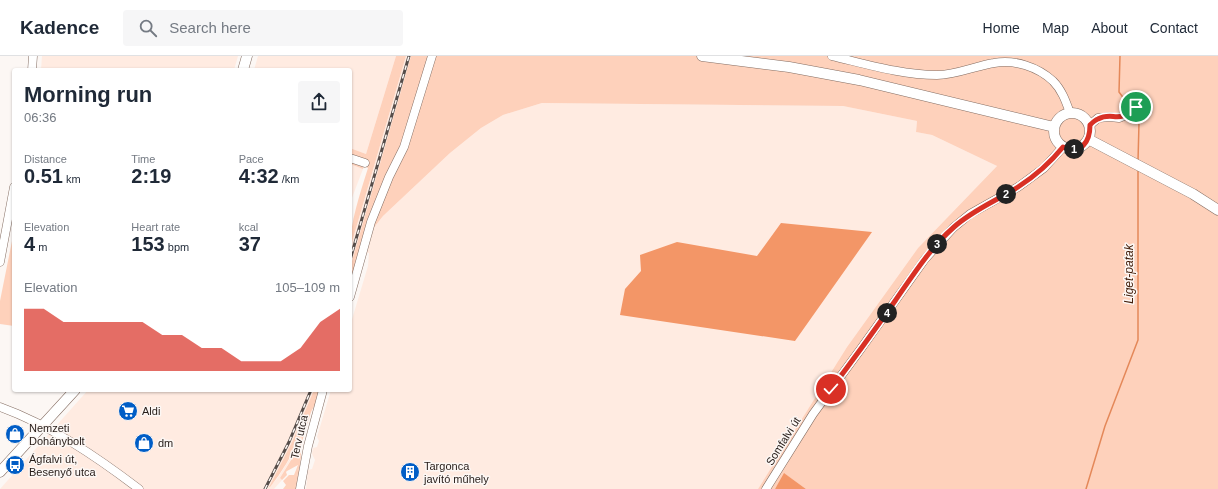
<!DOCTYPE html>
<html lang="en">
<head>
<meta charset="utf-8">
<style>
	:root { --surface:#fff; --page:#f6f6f7; --text:#1f2937; --muted:#747a83; --line:#e0e1e3; --accent:#d93025 }
	body { margin:0; font-family:Arial,sans-serif; background:var(--page); color:var(--text); height:100vh; display:flex; flex-direction:column; font-size:15px; white-space:nowrap }
	* { box-sizing:border-box; margin:0 }
	p { font-size:13px; color:var(--muted) }
	.icon { flex:none; width:22px; height:22px; fill:none; stroke:currentColor; stroke-width:2; stroke-linecap:round; stroke-linejoin:round }
	.map { position:relative; flex:1; overflow:hidden }
	.details { position:absolute; left:12px; top:12px; width:340px; height:324px; display:flex; flex-direction:column; background:var(--surface); border-radius:4px; box-shadow:0 1px 3px #0004 }
	.details>* { flex:none }
	.pin { position:absolute; display:grid; place-items:center; width:34px; height:34px; color:#fff; margin:-17px; border:2px solid #fff; border-radius:50%; box-shadow:0 1px 4px #0007 }
	.km { position:absolute; width:20px; height:20px; margin:-10px; border-radius:50%; background:#222; color:#fff; font-size:11px; line-height:20px; text-align:center }
	.round { display:grid; place-items:center; flex:none; width:42px; height:42px; border-radius:4px; background:var(--page) }
	.overview { display:flex; align-items:center; justify-content:space-between; height:68px; padding:0 12px }
	h1 { font-size:22px; font-weight:700; line-height:30px }
	.metrics { display:grid; grid-template-columns:repeat(3,1fr); gap:6px; height:68px; padding:4px 12px }
	.metrics div { display:grid; align-content:center }
	.metrics b { font-size:20px; font-weight:700 }
	.metrics small { font-size:11px; font-weight:400 }
	.metrics p { font-size:11px }
	.chart { height:112px; padding:8px 12px }
	.chart p { display:flex; justify-content:space-between }
	.chart svg { width:100%; height:72px; margin-top:4px; fill:var(--accent); opacity:.7 }
	header { display:flex; align-items:center; gap:24px; box-sizing:border-box; height:56px; padding:0 20px; background:var(--surface); border-bottom:1px solid var(--line) }
	header strong { font-size:19px }
	nav { display:flex; gap:22px; margin-inline-start:auto; font-size:14px }
	.search { width:280px; height:36px; background:var(--page); display:flex; align-items:center; gap:10px; box-sizing:border-box; padding:0 14px; border-radius:4px; color:var(--muted); font-size:15px }
	.map>svg:first-child { display:block }
	.built { fill:#ffebe1 }
	.green { fill:#fed1bb }
	.forest { fill:#f39667 }
	.lines { fill:none; stroke-linecap:round; stroke-linejoin:round }
	.stream { stroke:#e48859; stroke-width:1.5 }
	.minor-casing { stroke:#846d62; stroke-width:9 }
	.major-casing { stroke:#846d62; stroke-width:11 }
	.minor { stroke:#fff; stroke-width:8 }
	.major { stroke:#fff; stroke-width:10 }
	.rail-casing { stroke:#564d4a; stroke-width:3 }
	.rail { stroke:#fcf7f4; stroke-width:1.5; stroke-dasharray:4.5; stroke-linecap:butt }
	.route-casing { stroke:#fff; stroke-width:8 }
	.route { stroke:#d93025; stroke-width:5 }
	.labels { text-anchor:middle; dominant-baseline:central; stroke-width:3; stroke-linejoin:round; paint-order:stroke }
	.poi-label { font-size:11px; fill:#261c18; stroke:#fcf7f4; text-anchor:start }
	.street-label { font-size:11px; fill:#261c18; stroke:#fcf7f4 }
	.water-label { font-size:12px; font-style:italic; fill:#44200c; stroke:#fcf7f4 }
</style>
</head>
<body>
<header>
<strong>Kadence</strong>
<div class="search"><svg class="icon" aria-label="search" viewBox="0 0 24 24"><circle cx="10" cy="10" r="6"/><path d="M15 15l6 6"/></svg>Search here</div>
<nav><a>Home</a><a>Map</a><a>About</a><a>Contact</a></nav>
</header>
<div class="map">
<svg width="1218" height="433" viewBox="0 0 1218 433">
	<rect width="100%" height="100%" fill="#fcf7f4"/>
	<path class="built" d="M42,0h196l-4,14h-193z
		M258,0h138l-30,98 -16,-6v-78h-96z
		M406,0h5l-61,212v-19z
		M542,47l301,3 74,15 -1,11 16,3 65,31 -79,82 -71,99 -89,142h-452l2,-19 4,-1 3,-9 -3,-6 1,-6 4,-1 2,-6 -2,-4 14,-47h19v-64l18,-60 1,-13 -5,1 1,-15 18,-23 67,-63 31,-25 22,-13z
		M350,108l13,5 -13,34z
		M88,334h214l6,1 6,-1 -22,52 -23,45 8,-8 12,-19 11,-23 2,1 -3,8 -19,32 2,2 -8,9h-274z"/>
	<path class="green" d="M396,0h10l-56,193c0,-27 10,-55 18,-81l-4,-2 -1,3 -13,-5v-16l16,6z
		M411,0h807v433h-412l-21,-15 -10,15h-17l89,-142 71,-99 79,-82 -65,-31 -16,-3 1,-11 -74,-15 -301,-3 -39,12 -22,13 -31,25 -67,63 -18,23 -15,51v-22z
		M14,175v95l-14,-2v-23z
		M314,334h6l-2,9 -7,13 -10,33v12l-4,32h-14l3,-4 -3,-4 6,-6h5l4,-10 -11,6 -1,1 1,3 -5,5 -2,-2 16,-26 6,-14 -2,-1c-8,18 -18,35 -30,50h-1l23,-45z"/>
	<path class="forest" d="M781,167l91,9 -77,109 -175,-26 5,-26 16,-18 -1,-16 37,-13 80,14z
		M784,417l22,16h-31z"/>
	<g class="lines">
		<path class="stream" d="M1120,0l-1,36 12,16
			M1135,56l4,11 -1,38
			M1086,433l19,-63 33,-86v-171"/>
		<defs>
			<path id="minor" d="M832,0c34,8 70,19 105,19 19,0 38,-9 57,-12 20,-4 44,4 59,18 9,9 13,21 17,32
				M32,14l1,-14
				M1090,69l8,-7 12,-1 9,1 10,-4 8,-8
				M350,102l15,5
				M0,206l14,-75
				M350,241l21,-75 18,-45 15,-30 28,-91
				M0,351c50,18 97,50 139,82
				M300,433l8,-43 15,-56
				M766,433l47,-75 47,-64 65,-91 28,-31 17,-14 48,-27 26,-19 19,-21"/>
			<path id="major" d="M702,0l87,11 70,13 195,47
				M243,14l4,-14
				M1054 75a18 18 0 1 1 36 0a18 18 0 1 1-36 0Z
				M1088,83l105,55 25,16
				M0,416l75,-82"/>
		</defs>
		<use href="#minor" class="minor-casing"/>
		<use href="#major" class="major-casing"/>
		<use href="#minor" class="minor"/>
		<use href="#major" class="major"/>
		<defs>
			<path id="rail" d="M350,204l59,-204
				M265,433l24,-47 22,-52"/>
		</defs>
		<use href="#rail" class="rail-casing"/>
		<use href="#rail" class="rail"/>
	</g>
	<g class="lines">
		<defs>
			<path id="route" d="M831,333c22,-29 43,-58 64,-88 18,-26 35,-53 59,-74 19,-17 42,-26 64,-40 17,-11 32,-24 45,-40 18,8 27,-5 27,-22 2,-2 5,-5 8,-6 15,-8 21,6 38,-12"/>
		</defs>
		<use href="#route" class="route-casing"/>
		<use href="#route" class="route"/>
	</g>
	<defs>
		<symbol id="supermarket-disc" viewBox="-11 -11 22 22"><circle r="9.5" fill="#005dc6" stroke="#fcf7f4"/><path d="M-6-5.5h2.5l.6 2H6L4.5 2H-2.5L-4.4-4H-6ZM-1.5 3.2a1.3 1.3 0 1 0 .1 0ZM3 3.2a1.3 1.3 0 1 0 .1 0Z" fill="#fff"/></symbol>
		<symbol id="shop-disc" viewBox="-11 -11 22 22"><circle r="9.5" fill="#005dc6" stroke="#fcf7f4"/><path d="M-5-2.5h2.3a2.7 3.5 0 0 1 5.4 0H5L5.5 6h-11ZM-1.5-2.5h3a1.5 2.3 0 0 0-3 0Z" fill="#fff"/></symbol>
		<symbol id="bus-disc" viewBox="-11 -11 22 22"><circle r="9.5" fill="#005dc6" stroke="#fcf7f4"/><path d="M-5-6H5V4H4V6H2V4H-2V6H-4V4H-5ZM-3.5-4V0h7V-4ZM-3.5 1.2v1.5H-2V1.2ZM2 1.2v1.5H3.5V1.2Z" fill="#fff"/></symbol>
		<symbol id="building-disc" viewBox="-11 -11 22 22"><circle r="9.5" fill="#005dc6" stroke="#fcf7f4"/><path d="M-4-6H4V6H1V3H-1V6H-4ZM-2.5-4.3h1.7v1.8h-1.7ZM.8-4.3h1.7v1.8H.8ZM-2.5-1h1.7V.8h-1.7ZM.8-1h1.7V.8H.8Z" fill="#fff"/></symbol>
	</defs>
	<g fill-rule="evenodd">
		<use href="#supermarket-disc" x="117" y="344" width="22" height="22"/>
		<use href="#shop-disc" x="4" y="367" width="22" height="22"/>
		<use href="#shop-disc" x="133" y="376" width="22" height="22"/>
		<use href="#bus-disc" x="4" y="398" width="22" height="22"/>
		<use href="#building-disc" x="399" y="405" width="22" height="22"/>
	</g>
	<g class="labels">
		<g class="poi-label">
			<text x="142" y="355">Aldi</text>
			<text x="29" y="372">Nemzeti<tspan x="29" dy="13">Dohánybolt</tspan></text>
			<text x="158" y="387">dm</text>
			<text x="29" y="403">Ágfalvi út,<tspan x="29" dy="13">Besenyő utca</tspan></text>
			<text x="424" y="410">Targonca<tspan x="424" dy="13">javító műhely</tspan></text>
		</g>
		<g class="street-label">
			<text transform="translate(299 381) rotate(-77)">Terv utca</text>
			<text transform="translate(783 385) rotate(-58)">Somfalvi út</text>
		</g>
		<g class="water-label">
			<text transform="translate(1129 218) rotate(-90)">Liget-patak</text>
		</g>
	</g>
</svg>
<div class="pin" style="left:1136px;top:51px;background:#1e9e55"><svg class="icon" aria-label="arrive" viewBox="0 0 24 24"><path d="M6 21V4h12l-3 4 3 4H6"/></svg></div>
<div class="pin" style="left:831px;top:333px;background:#d93025"><svg class="icon" aria-label="check" viewBox="0 0 24 24"><path d="M5 12l5 5 9-10"/></svg></div>
<b class="km" style="left:1074px;top:93px">1</b>
<b class="km" style="left:1006px;top:138px">2</b>
<b class="km" style="left:937px;top:188px">3</b>
<b class="km" style="left:887px;top:257px">4</b>
<section class="details">
<div class="overview"><div><h1>Morning run</h1><p>06:36</p></div><a class="round"><svg class="icon" aria-label="share" viewBox="0 0 24 24"><path d="M12 15V3M7 8l5-5 5 5M5 13v7h14v-7"/></svg></a></div>
<div class="metrics">
<div><p>Distance</p><b>0.51<small> km</small></b></div>
<div><p>Time</p><b>2:19</b></div>
<div><p>Pace</p><b>4:32<small> /km</small></b></div>
</div>
<div class="metrics">
<div><p>Elevation</p><b>4<small> m</small></b></div>
<div><p>Heart rate</p><b>153<small> bpm</small></b></div>
<div><p>kcal</p><b>37</b></div>
</div>
<div class="chart"><p><span>Elevation</span>105–109 m</p>
<svg viewBox="0 0 160 44" preserveAspectRatio="none"><path d="M0 44V6L10 6L20 14L30 14L40 14L50 14L60 14L70 22L80 22L90 30L100 30L110 38L120 38L130 38L140 30L150 14L160 6V44z"/></svg>
</div>
</section>
</div>
</body>
</html>
